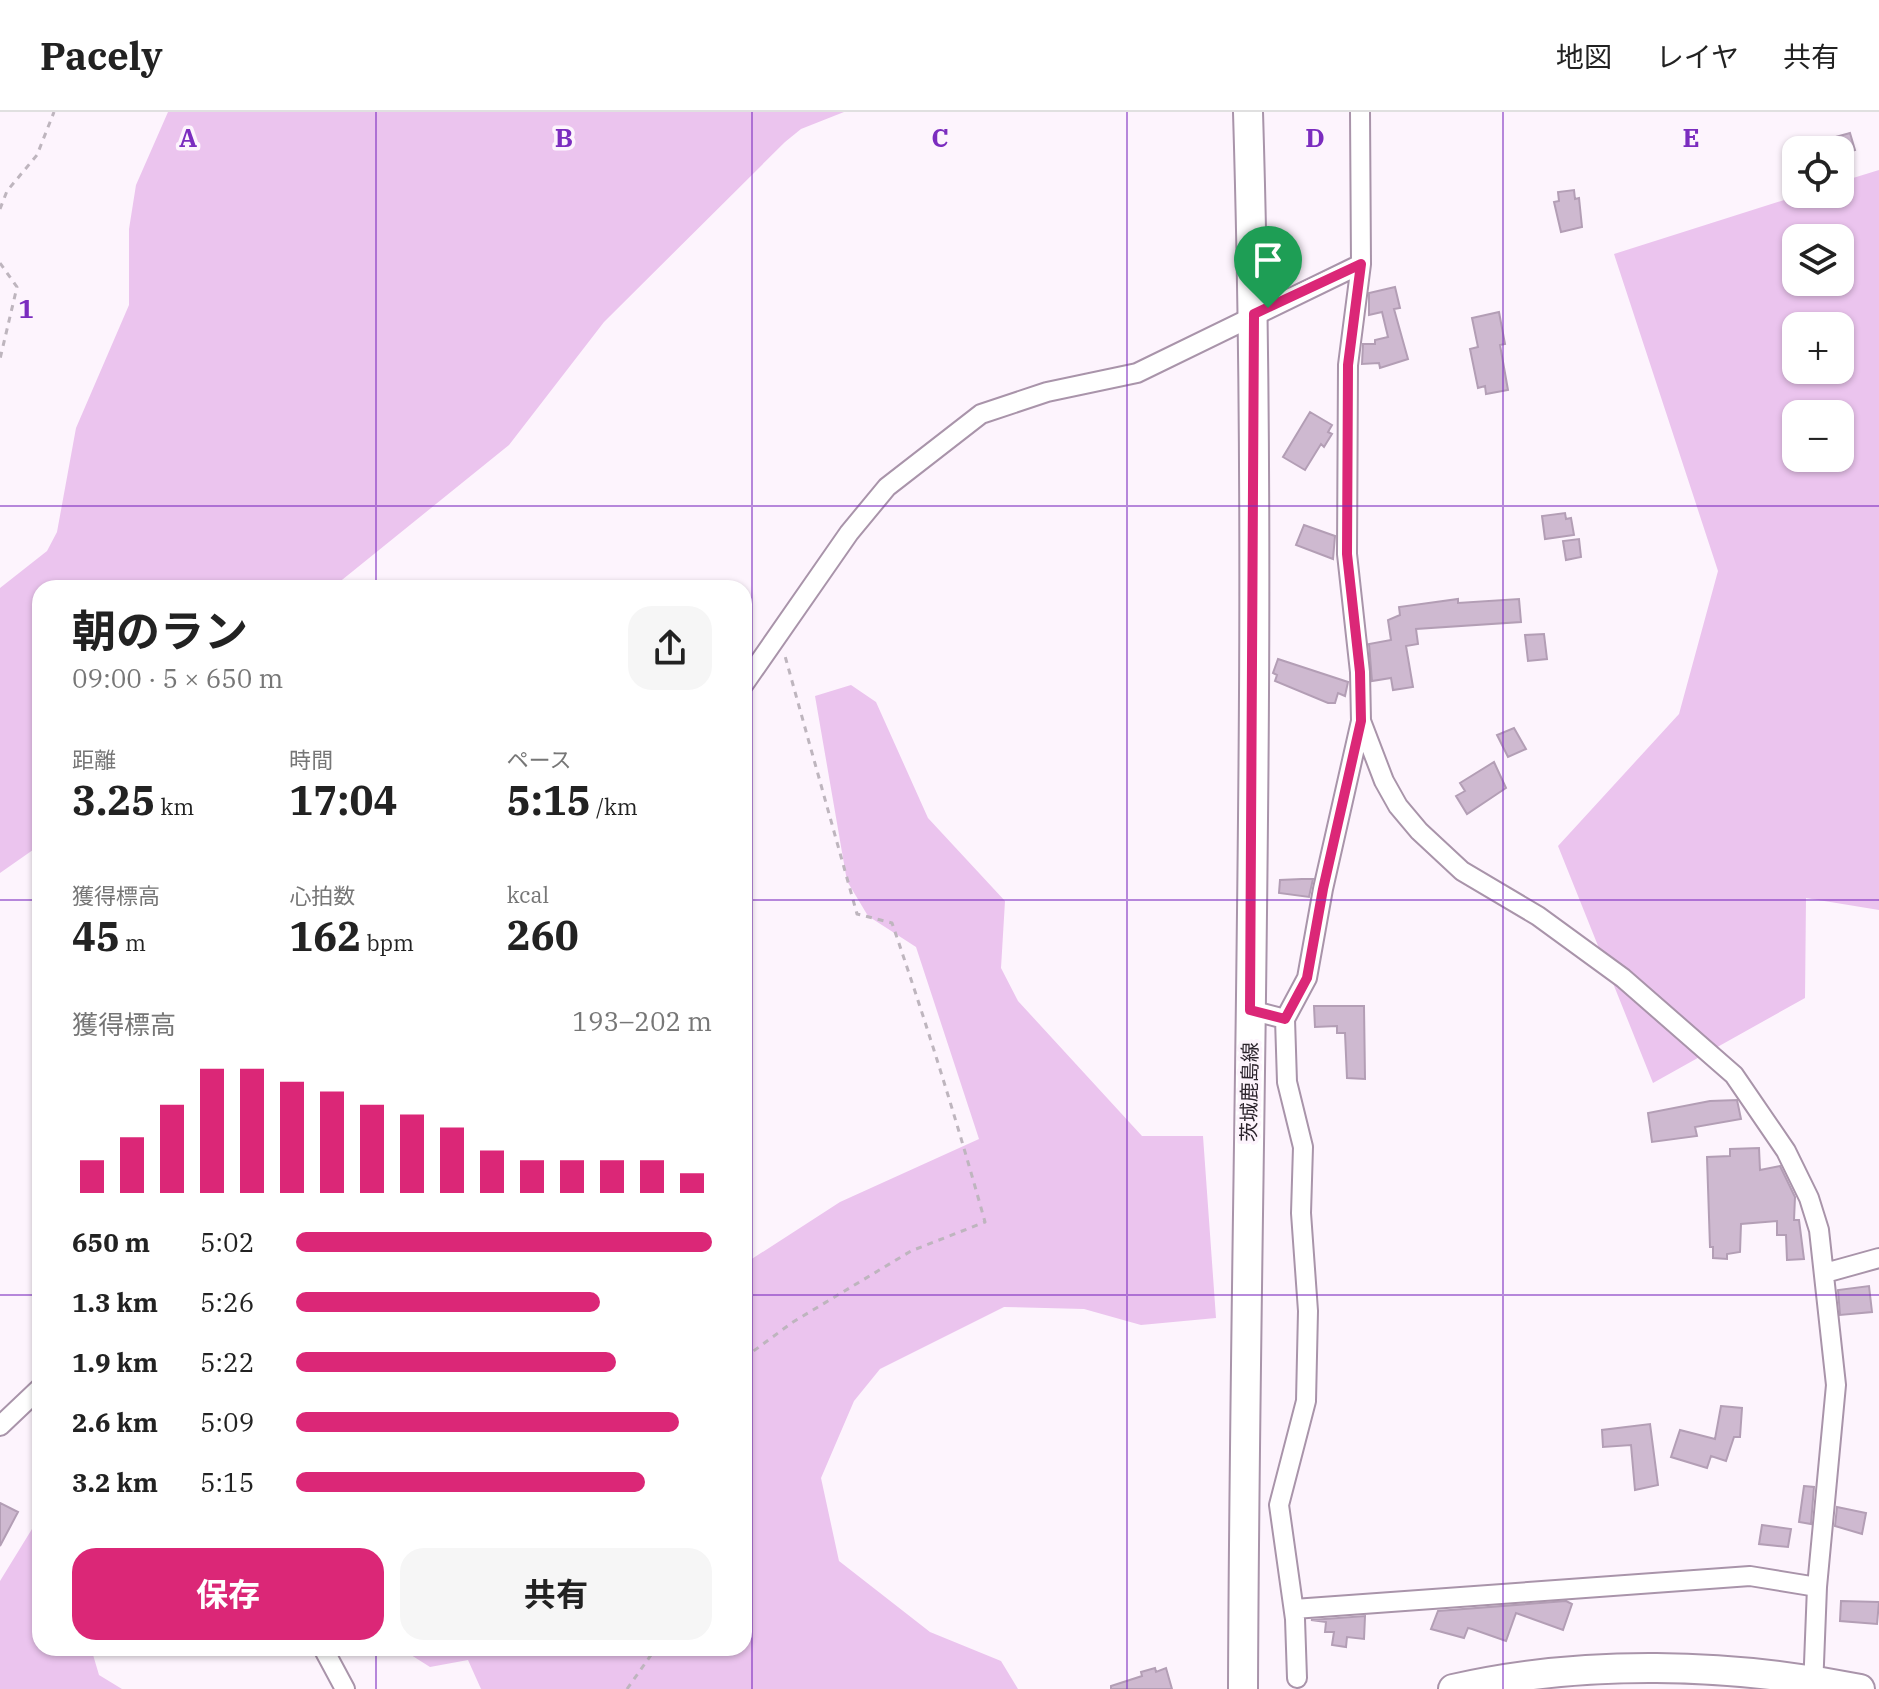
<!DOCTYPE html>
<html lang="ja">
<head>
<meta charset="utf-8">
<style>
	:root { --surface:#fff; --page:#f6f6f6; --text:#222; --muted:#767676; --line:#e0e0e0; --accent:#db2777 }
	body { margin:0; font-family:"IBM Plex Serif","Noto Sans JP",serif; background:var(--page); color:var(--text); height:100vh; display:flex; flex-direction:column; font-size:30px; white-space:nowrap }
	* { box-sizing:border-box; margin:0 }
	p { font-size:26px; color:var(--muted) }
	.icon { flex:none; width:44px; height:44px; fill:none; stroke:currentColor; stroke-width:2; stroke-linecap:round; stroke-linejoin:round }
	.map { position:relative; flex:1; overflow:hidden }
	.drawer { position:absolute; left:32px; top:468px; width:720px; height:1076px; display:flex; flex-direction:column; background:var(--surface); border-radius:24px; box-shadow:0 2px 6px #0004 }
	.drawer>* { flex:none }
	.tools { position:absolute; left:1782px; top:24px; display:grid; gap:16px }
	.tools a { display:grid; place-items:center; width:72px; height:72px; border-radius:16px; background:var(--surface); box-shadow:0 2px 6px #0004; font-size:40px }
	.pin { position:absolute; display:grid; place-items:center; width:68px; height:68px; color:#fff; margin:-82px -34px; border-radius:50% 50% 50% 0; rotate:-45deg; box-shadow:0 0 8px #0007 }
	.pin .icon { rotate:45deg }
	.round { display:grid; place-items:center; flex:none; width:84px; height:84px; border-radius:24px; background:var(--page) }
	.head { display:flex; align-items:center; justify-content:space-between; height:136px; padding:0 40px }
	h1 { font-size:44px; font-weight:700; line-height:60px }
	.metrics { display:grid; grid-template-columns:repeat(3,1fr); gap:12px; height:136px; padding:8px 40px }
	.metrics div { display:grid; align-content:center }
	.metrics b { font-size:40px; font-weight:700 }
	.metrics small { font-size:22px; font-weight:400 }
	.metrics p { font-size:22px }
	.chart { height:224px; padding:16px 40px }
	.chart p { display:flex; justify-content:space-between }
	.chart svg { width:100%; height:144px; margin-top:8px; stroke:var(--accent); stroke-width:6 }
	.action { display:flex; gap:16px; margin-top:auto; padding:16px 40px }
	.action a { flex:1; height:92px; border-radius:24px; background:var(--accent); color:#fff; font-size:32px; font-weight:700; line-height:92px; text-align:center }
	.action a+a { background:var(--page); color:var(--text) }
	ul { padding:0 40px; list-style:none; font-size:26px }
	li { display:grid; grid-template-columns:128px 96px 1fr; align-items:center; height:60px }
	li i { height:20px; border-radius:10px; background:var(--accent) }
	header { display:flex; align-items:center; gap:48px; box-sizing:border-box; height:112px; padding:0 40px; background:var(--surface); border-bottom:2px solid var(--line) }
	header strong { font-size:38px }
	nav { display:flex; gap:44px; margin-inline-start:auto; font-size:28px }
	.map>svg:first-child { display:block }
	.green { fill:#ebc4ee; fill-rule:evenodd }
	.building { fill:#ceb9d0; stroke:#b39eb5; stroke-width:2 }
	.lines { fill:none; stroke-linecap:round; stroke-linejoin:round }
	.minor-casing { stroke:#a994aa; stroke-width:22 }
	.primary-casing { stroke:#a994aa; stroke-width:32 }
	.path { stroke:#beb5be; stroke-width:3; stroke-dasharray:6 6; stroke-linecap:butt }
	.minor { stroke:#fff; stroke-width:18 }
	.primary { stroke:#fff; stroke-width:28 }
	.route-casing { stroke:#fff; stroke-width:16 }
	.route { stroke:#db2777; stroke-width:10 }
	.grid { fill:none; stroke:#7b2cbf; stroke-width:2; stroke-opacity:0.55 }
	.labels { text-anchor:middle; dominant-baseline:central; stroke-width:7; stroke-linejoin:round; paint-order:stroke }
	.street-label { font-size:20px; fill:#2b232c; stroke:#fdf4fd }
	.grid-label { font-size:26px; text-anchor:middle; font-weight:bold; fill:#7b2cbf; stroke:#fdf4fd; stroke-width:7; stroke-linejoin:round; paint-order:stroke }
</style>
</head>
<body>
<header>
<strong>Pacely</strong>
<nav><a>地図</a><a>レイヤ</a><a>共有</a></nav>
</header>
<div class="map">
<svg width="1879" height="1577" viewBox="0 0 1879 1577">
	<rect width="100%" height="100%" fill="#fdf4fd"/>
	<path class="green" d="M168,0h676l-43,17 -16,13 -181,180 -95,123 -177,143h-292v257l-40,28v-285l47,-37 10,-19 19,-104 53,-123v-76l7,-44z
		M1879,58v740l-73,-12 -1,100 -152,85 -95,-237 121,-132 39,-143 -104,-317 189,-60h37v-12zM1796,126h44v44h-44zM1796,214h44v44h-44zM1796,302h44v44h-44z
		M851,573l25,17 52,116 77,83 -4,67 17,33 124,135h61l13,182 -75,7 -57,-16 -80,-2 -124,62 -26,32 -33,77 18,83 91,71 71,29 17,28h-537l-13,-29 -38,7 -30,-19h344v-384l96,-62 139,-63 -63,-192 -48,-31 -21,-35 -32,-185z
		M40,1404v132h51l8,27 23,14h-122v-108z"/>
	<path class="building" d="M1850,21l5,17 -15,4v-4h-37v-4z
		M1574,78l1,9 4,-1 3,29 -21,5 -7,-30 5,-1 -1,-9z
		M1395,175l5,21 -6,1 14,50 -28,9 -1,-5 -17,1 1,-20h12v-4l13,-3 -6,-25 -13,3v-22z
		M1499,200l6,32 -5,1 8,45 -22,4 -1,-8 -7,2 -8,-39 8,-2 -6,-29z
		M1310,300l22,13 -4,7 4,2 -8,13 -3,-3 -16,26 -22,-13z
		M1565,401l1,6 5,-1 3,17 -29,4 -3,-23z
		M1304,413l31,11 -2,23 -37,-14z
		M1579,427l2,18 -15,3 -3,-19z
		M1458,487v4l61,-4 2,23 -105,7 2,15 -12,2 7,41 -20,3 -2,-12 -19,3 -3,-37 22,-4 -3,-20 12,-5 -1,-8z
		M1544,522l3,25 -19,2 -3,-26z
		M1278,547l70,23 -3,14 -7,-3 -3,10h-7l-53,-22 2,-6 -4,-2z
		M1514,616l12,21 -18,8 -11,-22z
		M1494,650l12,26 -39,26 -11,-18 9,-5 -5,-8z
		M1302,767h11l-4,18 -30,-4 1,-13z
		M1314,894h50l1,73 -18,-1 -2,-45h-8v-7l-22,1z
		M1737,988l4,19 -46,8 2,9 -45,6 -4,-29 62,-12z
		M1759,1036l1,22 20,-4 15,31 -1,23h5l5,39 -17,1 -1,-25h-9v-14l-36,3 -1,28 -13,2v5l-14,-1v-11h-3l-3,-90 23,-1v-7z
		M1869,1174l3,26 -32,3 -2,-25z
		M1721,1294l21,2 -2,29h-6l-8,24 -15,-5 -4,12 -36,-11 9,-27 35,9z
		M1650,1312l8,61 -23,5 -4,-45 -28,2 -1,-17z
		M1804,1374l10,1 -3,37 -12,-2z
		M0,1391l18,9 -18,34z
		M1837,1395l29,6 -4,21 -27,-8z
		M1762,1413l29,4 -3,18 -29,-3z
		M1566,1489l6,3 -9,26 -47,-17 -10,28 -34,-12 -4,-1 -4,10 -33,-9 7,-18z
		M1841,1489l38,1 -2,22 -37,-3z
		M1365,1504l-1,23 -17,-2 -1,10 -14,-2 2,-13h-9l1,-10 -15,-2z
		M1155,1556l1,4 10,-4 6,21h-61v-3l31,-10 -1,-4z"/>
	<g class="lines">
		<defs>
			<path id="minor" d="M744,572l105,-151 38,-46 94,-73 66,-22 90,-19 224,-109
				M1361,609l23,60 14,25 21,25 43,40 76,45 85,62 111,97 52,76 23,47 10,32 17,155 -19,202 -4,102
				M1250,898l35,9 22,-41 16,-89 38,-168 -1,-49 -13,-118 1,-189 13,-101 -1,-152
				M1285,907l2,63 16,65 -2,66 7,98 -2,90 -27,104 16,114 2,59
				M1825,1161l54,-15
				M0,1314l40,-38
				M1294,1497l456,-33 67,11
				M323,1536l22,41"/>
			<path id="primary" d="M1243,1577c2,-526 21,-1052 5,-1577
				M1453,1577c131,-30 276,-26 407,0"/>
		</defs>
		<use href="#minor" class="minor-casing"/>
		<use href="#primary" class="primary-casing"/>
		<path class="path" d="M0,97l7,-18 30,-36 17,-43
			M0,151l17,24 -17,72
			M744,1246l49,-36 118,-71 74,-29c-28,-101 -59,-200 -93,-299l-35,-9 -72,-258
			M627,1577l29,-41"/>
		<use href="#minor" class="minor"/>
		<use href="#primary" class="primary"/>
	</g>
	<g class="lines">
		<defs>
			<path id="route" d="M1361,152l-13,101 -1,189 13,118 1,49 -38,168 -16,89 -22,41 -35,-9 4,-696z"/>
		</defs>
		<use href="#route" class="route-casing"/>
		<use href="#route" class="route"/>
	</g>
	<path class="grid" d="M376,0v476M752,0v1577M1127,0v1577M1503,0v1577M0,394h1879M0,788h40M744,788h1135M0,1183h40M744,1183h1135M376,1536v41"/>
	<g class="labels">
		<g class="street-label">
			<text transform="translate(1249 980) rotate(-89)">茨城鹿島線</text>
		</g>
	</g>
	<g class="grid-label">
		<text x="188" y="35">A</text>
		<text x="564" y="35">B</text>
		<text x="940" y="35">C</text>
		<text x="1315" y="35">D</text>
		<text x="1691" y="35">E</text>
		<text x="26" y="206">1</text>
	</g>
</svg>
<div class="tools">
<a><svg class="icon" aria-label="locate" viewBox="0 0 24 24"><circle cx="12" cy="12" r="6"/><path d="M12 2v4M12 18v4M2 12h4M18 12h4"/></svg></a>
<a><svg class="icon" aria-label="layers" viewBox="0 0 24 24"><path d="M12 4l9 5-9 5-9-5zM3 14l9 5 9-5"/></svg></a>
<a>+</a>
<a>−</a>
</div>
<div class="pin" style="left:1268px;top:196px;background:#1e9e55"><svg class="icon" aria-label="arrive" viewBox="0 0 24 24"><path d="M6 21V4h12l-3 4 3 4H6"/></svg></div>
<section class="drawer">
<div class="head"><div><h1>朝のラン</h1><p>09:00 · 5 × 650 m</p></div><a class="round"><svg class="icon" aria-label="share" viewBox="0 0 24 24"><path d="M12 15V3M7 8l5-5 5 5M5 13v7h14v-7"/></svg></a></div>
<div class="metrics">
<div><p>距離</p><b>3.25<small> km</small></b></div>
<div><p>時間</p><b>17:04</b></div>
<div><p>ペース</p><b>5:15<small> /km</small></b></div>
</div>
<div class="metrics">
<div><p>獲得標高</p><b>45<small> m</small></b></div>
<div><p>心拍数</p><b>162<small> bpm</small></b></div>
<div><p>kcal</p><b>260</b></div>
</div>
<div class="chart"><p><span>獲得標高</span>193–202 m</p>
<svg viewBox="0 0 160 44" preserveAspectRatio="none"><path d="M5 44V34M15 44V27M25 44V17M35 44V6M45 44V6M55 44V10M65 44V13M75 44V17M85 44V20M95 44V24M105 44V31M115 44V34M125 44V34M135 44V34M145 44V34M155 44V38"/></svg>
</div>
<ul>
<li><b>650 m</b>5:02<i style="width:100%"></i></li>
<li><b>1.3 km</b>5:26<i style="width:73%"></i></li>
<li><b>1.9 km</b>5:22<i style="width:77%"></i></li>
<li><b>2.6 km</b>5:09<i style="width:92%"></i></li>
<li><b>3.2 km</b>5:15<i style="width:84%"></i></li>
</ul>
<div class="action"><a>保存</a><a>共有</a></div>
</section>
</div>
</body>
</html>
